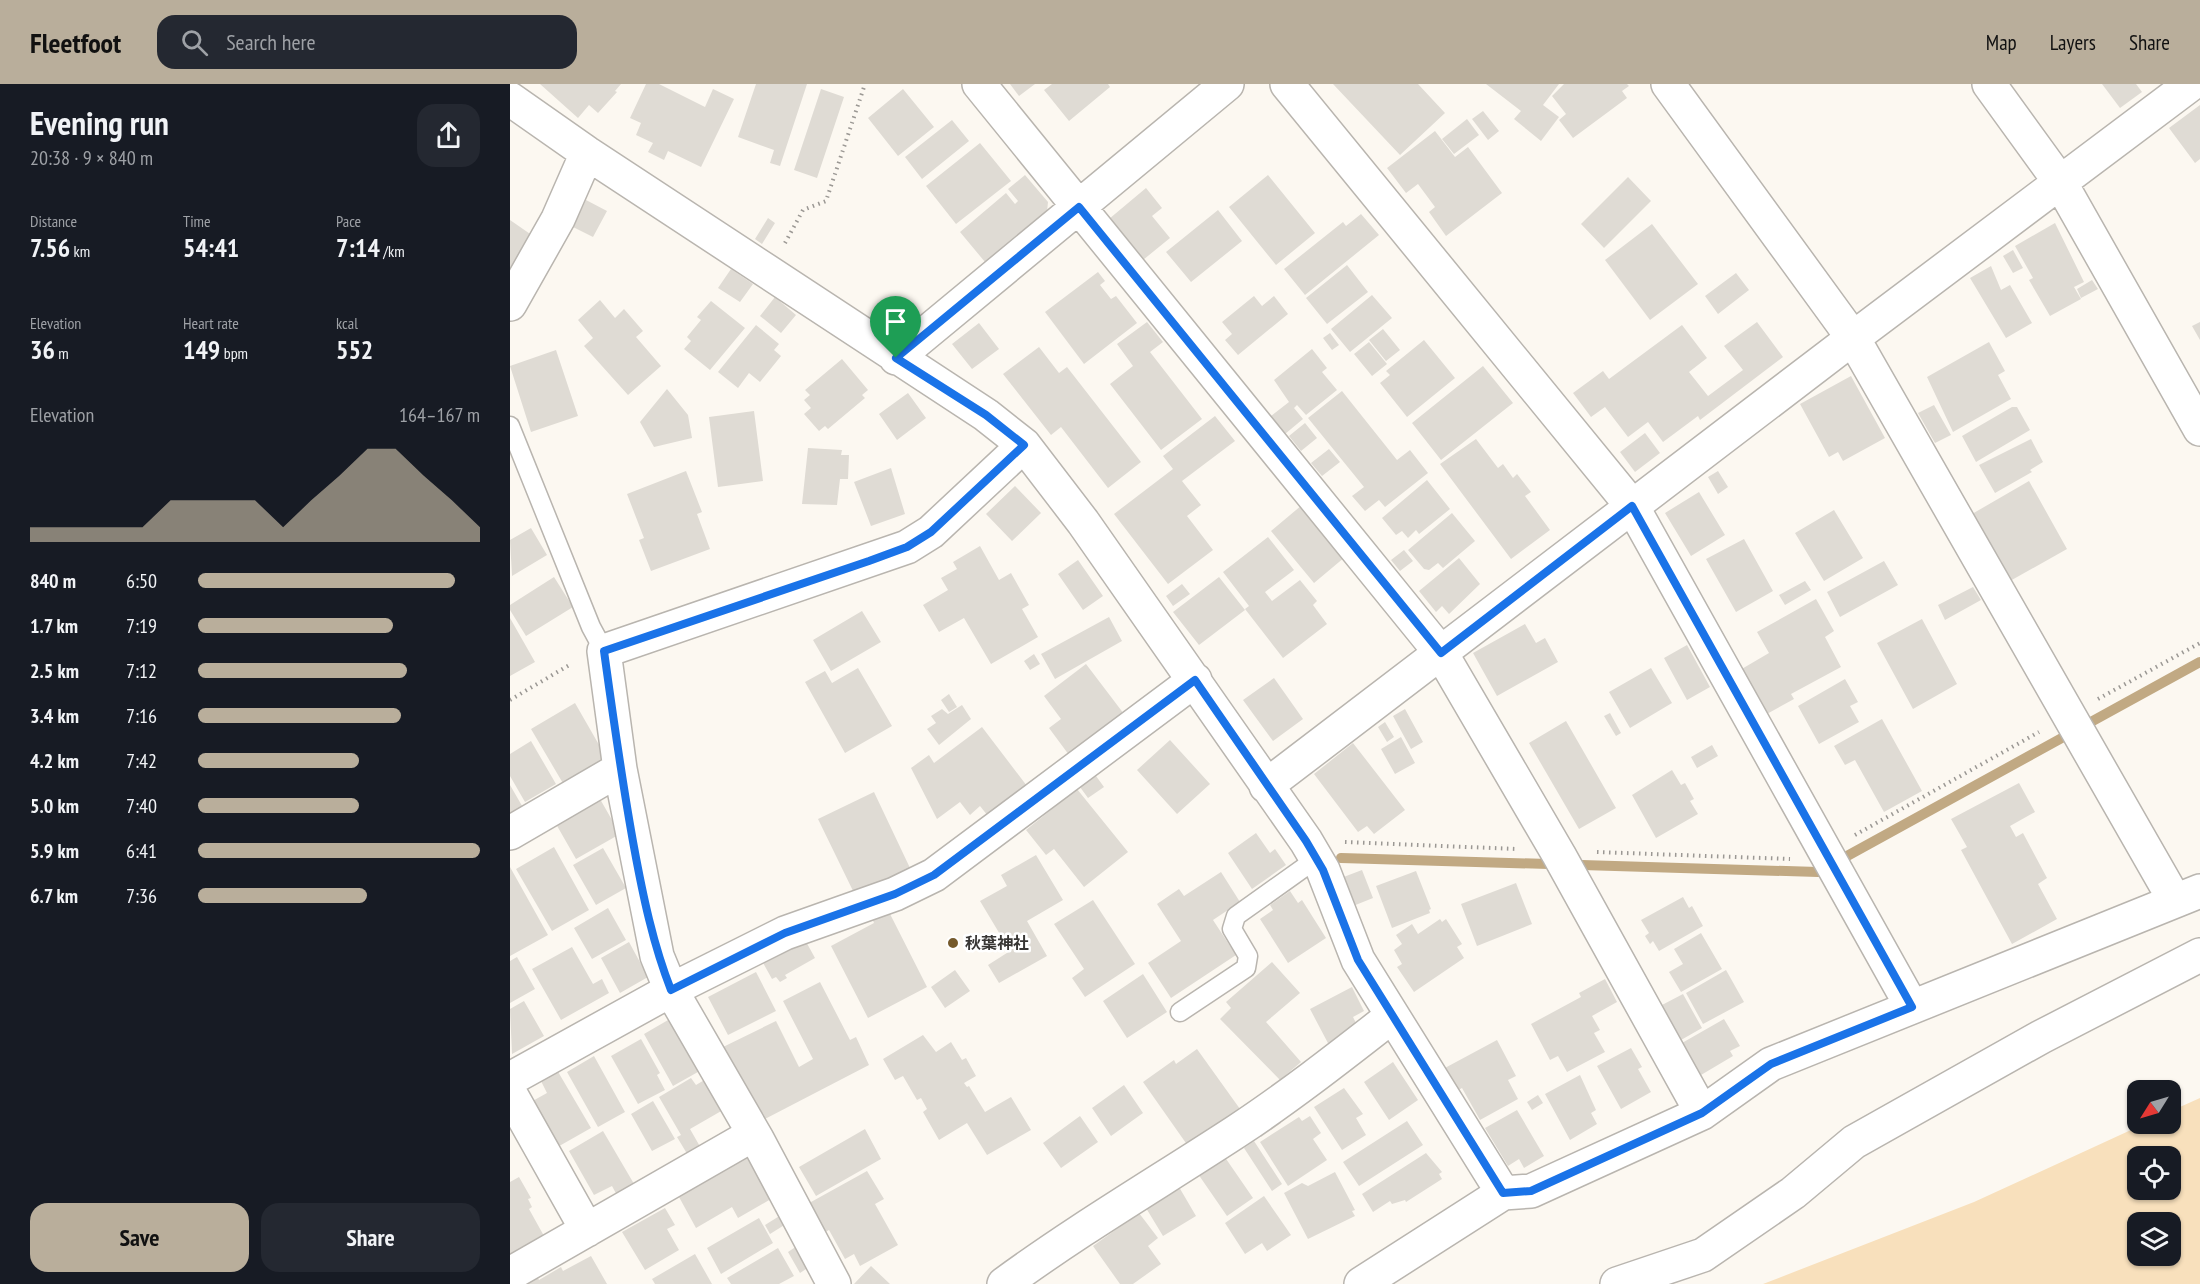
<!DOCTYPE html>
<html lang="en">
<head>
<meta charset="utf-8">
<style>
	:root { --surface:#171b24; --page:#242831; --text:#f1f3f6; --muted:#9ea1a6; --accent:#b9ae9b }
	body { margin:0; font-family:"PT Sans Narrow","Noto Sans JP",sans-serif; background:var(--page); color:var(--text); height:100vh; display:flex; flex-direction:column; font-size:22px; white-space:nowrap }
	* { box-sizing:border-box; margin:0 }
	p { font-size:20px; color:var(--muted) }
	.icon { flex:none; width:33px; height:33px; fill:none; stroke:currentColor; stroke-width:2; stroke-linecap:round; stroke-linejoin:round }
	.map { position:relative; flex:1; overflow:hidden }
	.details { display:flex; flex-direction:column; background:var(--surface); width:510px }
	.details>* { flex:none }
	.needle { width:39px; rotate:233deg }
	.tools { position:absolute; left:1617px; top:996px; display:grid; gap:12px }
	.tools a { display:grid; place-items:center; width:54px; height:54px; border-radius:12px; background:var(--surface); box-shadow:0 2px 4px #0004; font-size:30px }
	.pin { position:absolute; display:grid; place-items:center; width:51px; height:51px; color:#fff; margin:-62px -26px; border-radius:50% 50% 50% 0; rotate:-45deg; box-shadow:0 0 6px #0007 }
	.pin .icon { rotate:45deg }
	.round { display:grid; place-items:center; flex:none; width:63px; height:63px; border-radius:18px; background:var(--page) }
	.head { display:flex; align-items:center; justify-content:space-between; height:102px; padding:0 30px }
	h1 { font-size:33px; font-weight:700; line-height:45px }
	.figures { display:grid; grid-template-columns:repeat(3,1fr); gap:9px; height:102px; padding:6px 30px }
	.figures div { display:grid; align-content:center }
	.figures b { font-size:26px; font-weight:700 }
	.figures small { font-size:16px; font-weight:400 }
	.figures p { font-size:16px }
	.chart { height:168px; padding:12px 30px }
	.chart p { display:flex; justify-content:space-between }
	.chart svg { width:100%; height:108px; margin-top:6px; fill:var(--accent); opacity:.7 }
	.cta { display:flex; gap:12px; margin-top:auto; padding:12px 30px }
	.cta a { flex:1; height:69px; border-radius:18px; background:var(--accent); color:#111; font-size:24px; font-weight:700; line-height:69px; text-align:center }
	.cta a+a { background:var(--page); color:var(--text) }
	ul { padding:0 30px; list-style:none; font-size:20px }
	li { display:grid; grid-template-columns:96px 72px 1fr; align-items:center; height:45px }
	li i { height:15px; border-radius:8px; background:var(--accent) }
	header { display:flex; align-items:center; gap:36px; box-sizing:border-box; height:84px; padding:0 30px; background:var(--accent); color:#111 }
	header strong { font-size:28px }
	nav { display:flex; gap:33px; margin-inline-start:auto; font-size:21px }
	.search { width:420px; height:54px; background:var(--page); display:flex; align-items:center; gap:15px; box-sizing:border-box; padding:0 21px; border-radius:18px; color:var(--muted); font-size:22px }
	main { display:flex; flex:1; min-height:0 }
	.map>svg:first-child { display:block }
	.grass { fill:#f8e0bc; fill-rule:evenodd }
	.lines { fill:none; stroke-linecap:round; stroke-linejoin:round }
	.stream { stroke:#c1a983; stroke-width:10 }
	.building { fill:#dfdbd4 }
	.service-casing { stroke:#b9b5af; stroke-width:21 }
	.minor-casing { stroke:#b9b5af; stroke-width:36 }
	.path { stroke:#9b9894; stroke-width:4; stroke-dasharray:1.5 4.5; stroke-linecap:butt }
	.service { stroke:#fff; stroke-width:18 }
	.minor { stroke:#fff; stroke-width:33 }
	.route-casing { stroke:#fff; stroke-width:12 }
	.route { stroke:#1a73e8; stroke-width:8 }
	.poi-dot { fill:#755a2c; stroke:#fff; stroke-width:2 }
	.labels { text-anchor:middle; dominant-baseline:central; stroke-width:5; stroke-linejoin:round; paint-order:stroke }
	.poi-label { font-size:16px; font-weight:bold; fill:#383634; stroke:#fff; text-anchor:start }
</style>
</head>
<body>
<header>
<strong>Fleetfoot</strong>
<div class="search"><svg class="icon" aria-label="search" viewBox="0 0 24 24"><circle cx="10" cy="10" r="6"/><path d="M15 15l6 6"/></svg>Search here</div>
<nav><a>Map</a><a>Layers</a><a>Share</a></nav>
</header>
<main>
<section class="details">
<div class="head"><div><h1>Evening run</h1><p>20:38 · 9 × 840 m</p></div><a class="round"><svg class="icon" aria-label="share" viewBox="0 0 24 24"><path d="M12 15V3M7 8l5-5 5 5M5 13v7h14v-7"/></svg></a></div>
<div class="figures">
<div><p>Distance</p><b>7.56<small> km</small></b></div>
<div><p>Time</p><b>54:41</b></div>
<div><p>Pace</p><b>7:14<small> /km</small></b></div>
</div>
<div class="figures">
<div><p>Elevation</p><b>36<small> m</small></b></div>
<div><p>Heart rate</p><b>149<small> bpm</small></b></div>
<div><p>kcal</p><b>552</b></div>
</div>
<div class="chart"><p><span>Elevation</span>164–167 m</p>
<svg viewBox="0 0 160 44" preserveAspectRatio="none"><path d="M0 44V38L10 38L20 38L30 38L40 38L50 27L60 27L70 27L80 27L90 38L100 27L110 17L120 6L130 6L140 17L150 27L160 38V44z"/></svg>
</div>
<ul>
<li><b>840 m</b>6:50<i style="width:91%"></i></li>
<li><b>1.7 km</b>7:19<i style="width:69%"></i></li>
<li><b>2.5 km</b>7:12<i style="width:74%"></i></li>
<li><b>3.4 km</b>7:16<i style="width:72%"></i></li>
<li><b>4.2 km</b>7:42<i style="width:57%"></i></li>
<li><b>5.0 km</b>7:40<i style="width:57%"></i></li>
<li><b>5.9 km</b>6:41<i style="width:100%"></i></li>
<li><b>6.7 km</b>7:36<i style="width:60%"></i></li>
</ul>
<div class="cta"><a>Save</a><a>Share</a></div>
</section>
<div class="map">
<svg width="1690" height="1200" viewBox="0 0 1690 1200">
	<rect width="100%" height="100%" fill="#fcf8f1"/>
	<path class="grass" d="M1690,1014v186h-437l211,-82 170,-78h26l1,-13zM1628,1072h32v34h-32zM1628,1138h32v34h-32z"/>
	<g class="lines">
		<path class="stream" d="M831,774l477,14 382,-210"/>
	</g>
	<path class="building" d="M30,0h81l-6,7 2,1 -19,21 -9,-8 -11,13z
		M136,0h13l46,23 8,-18 21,10 -33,68 -33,-16 -4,9 -16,-8 5,-9 -17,-8 5,-12 -11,-5z
		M246,0h51l-27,82 -10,-3 4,-13 -36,-13z
		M500,0h25l-16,12z
		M542,0h56l2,3 -41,34 -25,-31z
		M823,0h85l27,29 -45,42z
		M976,0h73l-16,21 16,12 -18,24 -27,-22 7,-8z
		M1054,0h63l2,2 -7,5 5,7 -54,40 -14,-18 7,-6 -14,-18z
		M1592,0h34l6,8 -22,16z
		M311,5l23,8 -27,81 -23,-8z
		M393,5l31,38 -36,29 -30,-38z
		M1690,21v54l-5,4 -26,-35z
		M973,27l16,20 -11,9 -16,-21z
		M957,35l12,16 -25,19 -12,-15z
		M442,36l17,21 -47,38 -17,-22z
		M925,47l20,26 13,-10 34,46 -56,43 -17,-24 6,-5 -17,-23 -12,9 -19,-25z
		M470,59l31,38 -55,43 -30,-38z
		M515,91l23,27 -1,10 -62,50 -25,-30 46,-39 9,11 3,-3 -10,-12z
		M758,91l47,58 -39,32 -47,-58z
		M1118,93l23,24 -47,47 -23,-24z
		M636,104l16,20 -10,8 18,22 -27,22 -34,-41z
		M76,116l21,11 -14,26 -20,-10z
		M708,126l24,31 -51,41 -25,-30z
		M851,130l18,21 -74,60 -21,-26 59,-47 3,4z
		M258,134l7,5 -13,21 -7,-5z
		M0,136l26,18 -26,38z
		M1545,139l29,59 -10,5 7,12 -31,17 -21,-36 4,-2 -18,-32z
		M1142,140l46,60 -48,36 -45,-60z
		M1503,166l10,18 -10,5 -10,-17z
		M837,181l21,27 -41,32 -21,-26z
		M1481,182l10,24 9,-5 22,38 -26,15 -36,-60z
		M221,185l22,15 -13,18 -22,-14z
		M588,188l7,9 -5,4 11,14 5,-3 21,27 -53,41 -39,-52z
		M1226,189l13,17 -31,24 -13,-18z
		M1582,196l6,9 -17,9 -4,-9z
		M862,211l20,23 -42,34 -19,-23z
		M744,212l8,10 12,-10 14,18 -50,41 -13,-15 7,-6 -10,-12z
		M265,213l21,18 -15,18 -21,-17z
		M90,216l15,18 9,-9 19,22 -7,6 25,29 -33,29 -44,-49 9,-8 -15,-18z
		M201,217l34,27 -35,42 -26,-21 7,-8 -4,-4 14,-17 -4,-3z
		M637,238l16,20 -13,10 52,67 -41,31 -51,-66 23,-18 -16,-22z
		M1247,238l26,35 -83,63 -2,-4 -35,26 -15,-20 -20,15 -23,-30 -14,10 -18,-24 30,-22 6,8 73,-54 25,33 -18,14 19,24 35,-26 -19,-24z
		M1690,238v18l-8,-14z
		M469,239l20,26 -27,20 -20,-25z
		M246,241l23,19 -5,6 7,6 -21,26 -11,-9 -11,15 -20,-16z
		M873,245l17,21 -14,11 -17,-21z
		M820,249l9,12 -7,5 -9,-12z
		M914,256l31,38 -48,39 -27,-34 10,-8 -4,-4z
		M859,258l18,22 -15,12 -18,-22z
		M1479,258l16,29 -7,4 13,24 -58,33 -26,-55z
		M529,263l20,26 8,-6 74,95 -33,26 -47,-61 -10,8 -48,-61z
		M802,265l15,19 -5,4 15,18 -31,25 -9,-10 -3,3 9,11 -18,15 -14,-18 18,-14 -15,-22z
		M46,266l22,66 -47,16 -21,-66z
		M332,275l26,31 -6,5 3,3 -37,31 -3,-3 -6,5 -15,-17 7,-6 -7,-8 6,-5 -5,-5z
		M973,282l30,37 -72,57 -29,-37z
		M1341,292l34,62 -42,23 -5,-9 -9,5 -29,-53z
		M157,305l21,26 4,23 -38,9 -14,-25z
		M832,307l55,69 13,-10 18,23 -43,34 -6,-7 -14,11 -13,-15 12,-9 -56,-69z
		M398,309l18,25 -29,22 -18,-26z
		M1424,321l17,30 -16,8 -17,-30z
		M1502,323h5l13,23 -54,32 -14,-26z
		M244,327l9,70 -45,6 -9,-70z
		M705,332l20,25 -53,40 19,24 -14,11 26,34 -45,34 -54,-70 59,-45 -10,-13z
		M795,339l12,15 -16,13 -12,-15z
		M1135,349l15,20 -25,19 -15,-20z
		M966,355l22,29 5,-4 10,14 4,-4 14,18 -6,4 25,34 -39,29 -71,-95z
		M1521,355l12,23 -13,8 2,2 -37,21 -16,-28z
		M298,364l34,2 -1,5h8l-1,24h-8l-3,26 -35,-1z
		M819,365l11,13 -18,14 -11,-13z
		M381,384l14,46 -34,12 -17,-44z
		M176,387l16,41 -5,2 13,35 -59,22 -12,-31 5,-2 -17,-44z
		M1208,387l10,16 -10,7 -10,-17z
		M917,396l23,29 -31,25 -3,-4 -8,8 -6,-7 -6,4 -14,-17z
		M1519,397l38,68 -57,32 -38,-67z
		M505,402l26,27 -29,28 -26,-27z
		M1189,408l26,43 -34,21 -26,-43z
		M792,421l43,52 -31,26 -43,-52z
		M1324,426l29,48 -39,23 -29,-48z
		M942,429l23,28 -32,27 -5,-5 -9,7 -5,-1 -16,-19z
		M21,444l16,27 -35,21 -2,-36z
		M758,453l26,33 -29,22 7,9 28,-21 17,21 -4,4 14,19 -44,34 -38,-49 4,-3 -26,-34z
		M1234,455l29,52 -37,21 -30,-53z
		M470,462l19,34 12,-7 18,32 -7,4 16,28 -47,27 -27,-46 -25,14 -16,-27 25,-15 -7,-12 16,-9 -4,-7z
		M894,466l9,11 -13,10 -9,-11z
		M949,474l21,26 -31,30 -7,-8 -6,6 -17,-21z
		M568,476l25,36 -20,14 -25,-36z
		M1374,477l14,24 -58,32 -13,-25z
		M44,493l19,30 -47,29 -16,-26v-5z
		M709,493l26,33 -46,35 -26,-33z
		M1295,497l6,9 -26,15 -6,-10z
		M672,500l8,10 -17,12 -7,-10z
		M1463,503l8,13 -36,20 -7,-15z
		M1306,515l18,32 -9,6 16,30 -50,27 3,5 -29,16 -25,-45 29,-17 -12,-21z
		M352,527l19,31 -50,29 -18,-31z
		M599,533l13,24 -67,38 -14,-25z
		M0,534l25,44 -25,14z
		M1412,535l35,65 -44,25 -36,-66z
		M1015,540l11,19 9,-5 13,24 -61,34 -24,-43z
		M1177,561l23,42 -23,13 -23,-42z
		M524,570l6,10 -10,6 -6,-9z
		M576,580l38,50 -55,41 -20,-27 12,-9 -17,-23z
		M348,584l34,58 -47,27 -40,-71 20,-11 7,12z
		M1141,584l21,35 -42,25 -21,-36z
		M764,594l29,41 -30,22 -30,-41z
		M1335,595l13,23 -8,4 9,16 -40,22 -21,-38z
		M439,610l8,13 -8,5 -8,-12z
		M65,619l31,54 -6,7 -36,21 -33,-56z
		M452,621l9,14 -32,26 -12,-16 9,-6 -5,-7 11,-7 6,5z
		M895,625l18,33 -12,7 -18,-33z
		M1100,629l11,20 -5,3 -12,-20z
		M1372,635l40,72 -38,21 -29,-52 -10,5 -11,-19z
		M1056,637l50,87 -37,21 -50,-86z
		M875,638l9,15 -7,5 -9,-15z
		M472,643l45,59 -39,30 -8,-10 -10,9 -10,-13 -23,17 -26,-51 18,-13 5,8z
		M891,653l14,26 -20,11 -14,-25z
		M660,656l40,44 -33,30 -40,-44z
		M21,657l25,43 -31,18 -15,-26v-22z
		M843,659l52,67 -31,24 -7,-8 -9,6 -44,-58z
		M1202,661l6,11 -21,12 -6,-11z
		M1162,686l9,15 4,-2 9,16 -4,2 8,13 -42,24 -24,-43z
		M586,692l8,11 -16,11 -8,-11z
		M1509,699l16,29 -25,14 6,11 7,-4 24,45 -9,6 19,35 -45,25 -51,-94 6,-3 -16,-28z
		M0,701l15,26 -15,9z
		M567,705l51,63 -44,35 -30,-38 -8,6 -20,-25z
		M364,708l36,76 -55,27 -37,-76z
		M90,715l20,35 -44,25 -20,-35z
		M746,749l14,20 5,-4 11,16 -34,24 -24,-36z
		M44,763l35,63 -37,21 -36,-62z
		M93,764l23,40 -30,17 -23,-40z
		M526,771l27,45 -36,21 20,35 -48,27 -11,-18 22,-14 -30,-50 27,-15 -6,-11z
		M0,783l38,68 -38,21z
		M852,786l11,28 -20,8 -12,-28z
		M906,787l15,38 -2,1 1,3 -38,15 -16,-42z
		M711,788l19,30 -27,18 23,35 -65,43 -23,-35 33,-22 -24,-37 22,-15 5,7z
		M1006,799l16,41 -55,22 -16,-42z
		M780,807l8,12 4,-3 24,38 -38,25 -28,-44 13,-9 -3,-5z
		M1173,813l6,11 3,-2 11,20 -44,25 -6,-10 -3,3 -5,-8 4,-3 -8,-13z
		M583,816l42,64 -50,33 -13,-19 12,-9 -30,-45z
		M98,824l18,32 -34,19 -18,-31z
		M378,826l39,77 -59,31 -37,-72 43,-23 -2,-5z
		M930,835l2,3 4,-3 16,25 -5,3 7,11 -50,34 -17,-25 5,-3 -8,-14 8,-6 -6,-9 16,-11 6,10z
		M1191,849l21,36 -41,23 -12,-20 14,-8 -9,-15z
		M294,854l11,20 -30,17 2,3 -7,4 -4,-5 -4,2 -10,-18z
		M119,858l19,35 -28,16 -19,-35z
		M62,863l21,37 9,-5 7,14 -48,27 -29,-51z
		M7,873l18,32 -25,14v-42z
		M762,878l28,31 -34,29 35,40 -21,18 -60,-61 11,-11 -5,-6z
		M445,886l15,21 -25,17 -14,-21z
		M1216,886l18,32 -41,22 -17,-31z
		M246,888l20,39 -48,24 -20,-38z
		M633,890l24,38 -40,26 -24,-37z
		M1095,895l12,23 -25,14 8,14 -6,3 11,19 -38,20 -9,-16 -8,4 -19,-36 50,-27 -2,-4z
		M310,898l30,58 6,-3 13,28 -106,55 -42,-72 55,-27 23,46 14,-8 -30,-58z
		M842,903l12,24 -11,6 6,12 -30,16 -19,-36z
		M1173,910l19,34 -21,12 -19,-35z
		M14,917l20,35 -32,18 -2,-45z
		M165,932l30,52 -32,18 -29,-52z
		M1214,935l16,27 -10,5 3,5 -32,19 -19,-32z
		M413,951l13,17 15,-10 11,18 4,-2 10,18 -12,7 3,4 2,-1 16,26 26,-15 20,33 -44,25 -20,-32 -28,17 -16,-28 4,-3 -6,-11 -4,2 -14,-24 -8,4 -12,-21z
		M131,955l19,34 -3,2 8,15 -27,14 -27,-48z
		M987,956l19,36 -8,4 10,19 -38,21 -18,-32 -7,4 -12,-23z
		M1121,964l11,19 -4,2 13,23 -30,17 -24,-43z
		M687,965l43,60 -52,37 -45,-64 31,-22 2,4z
		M84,972l31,56 -27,15 -31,-55z
		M883,978l25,38 -29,20 -25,-38z
		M47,986l34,58 -37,21 -25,-46 18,-10 -7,-14z
		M1070,991l16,35 -5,3 6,11 -27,16 -25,-46z
		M181,994l5,7 10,-6 17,31 -33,19 12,21 -13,7 -12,-20 4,-2 -22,-38z
		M614,1001l19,28 -32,23 -19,-28z
		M834,1004l19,26 -7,4 10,17 -24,15 -28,-43z
		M1028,1011l5,8 -11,7 -5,-8z
		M143,1017l22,38 -23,12 -21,-37z
		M1007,1026l27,46 -20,12 -5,-9 -11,7 -23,-38z
		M570,1032l18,26 -37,26 -18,-25z
		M766,1032l5,7 -20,14 -5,-7z
		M800,1032l11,17 -8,6 14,21 -39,26 -28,-44 39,-25 3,4z
		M897,1037l16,24 -64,41 -16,-24z
		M355,1045l16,30 -65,37 -17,-29z
		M93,1047l34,58 -18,10 -7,-13 -18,9 -25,-44z
		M744,1057l28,43 -10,7 -28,-43z
		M234,1069l27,46 -33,19 -6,-11 -36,21 -17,-31 35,-21z
		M712,1069l31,45 -26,18 -31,-45z
		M916,1069l16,19 -3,2 3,5 -36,23 -1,-2 -13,4 -2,-3 -17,11 -11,-18z
		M357,1087l17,28 -9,5 23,41 -38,21 -6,-12 -9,5 -16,-29 -11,6 -16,-29z
		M825,1088l20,38 -3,1 3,5 -47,23 -24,-46 18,-10 6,3z
		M9,1093l12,21 -3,1 4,8 -3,2 15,27 -34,19v-73z
		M669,1103l17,29 -33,20 -17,-28z
		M754,1112l27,39 -24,16 -5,-8 -17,11 -20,-31z
		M155,1124l10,17 -8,4 12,21 -34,20 -23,-38z
		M629,1129l19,25 -10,8 13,18 -28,20h-13l-27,-38z
		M271,1131l5,9 -16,10 -5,-9z
		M249,1134l14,25 -52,31 -14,-26z
		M287,1162l12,21 -9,6 -12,-21z
		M268,1164l16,28 -15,8h-48l-4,-6z
		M185,1170l17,30h-57l-3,-5z
		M81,1172l16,28h-93l21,-12 4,8 22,-13 2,4z
		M361,1182l19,18h-36z"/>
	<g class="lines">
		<defs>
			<path id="service" d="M0,342l81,201 13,24
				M670,928l66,-44 2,-12 -16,-27 4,-13 80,-57"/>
			<path id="minor" d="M469,0l462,569 118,202 143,258
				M777,0l345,422 280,501
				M1158,0l185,254 321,561
				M1479,0l71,98 140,247
				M0,15l77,54 399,262 38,30 59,77 223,319 17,29 35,90 145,233 28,-2 171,-78 69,-49 429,-173
				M0,220l48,-85 29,-66
				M386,274l331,-274
				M756,702l587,-448 338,-254
				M0,749l110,-64
				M0,995l161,-89 114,-57 110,-39 39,-19 261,-195
				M0,1009l77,137
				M0,1190l244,-140
				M324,1200l-77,-145 -86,-149 -14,-34 -37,-187 -16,-118 303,-104 24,-15 93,-87
				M494,1200c75,-55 155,-102 233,-153 53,-35 104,-75 154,-114
				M851,1200l142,-91
				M1107,1200l86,-29 90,-62 61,-51 187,-105 159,-82"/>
		</defs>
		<use href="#service" class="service-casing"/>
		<use href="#minor" class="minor-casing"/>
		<path class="path" d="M275,159l18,-33 23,-9 39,-117
			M1588,615l102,-56
			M0,616l61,-36
			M1345,751l184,-103
			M835,758l172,7
			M1087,768l193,7"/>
		<use href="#service" class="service"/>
		<use href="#minor" class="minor"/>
	</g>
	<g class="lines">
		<defs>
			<path id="route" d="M569,123l362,446 191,-147 280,501 -141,57 -69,49 -171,78 -28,2 -145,-233 -35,-90 -17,-29 -111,-161 -261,195 -39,19 -110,39 -114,57c-18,-46 -28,-94 -37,-143 -12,-65 -21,-131 -30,-196l265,-90 38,-14 24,-15 93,-87 -38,-30 -90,-57z"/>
		</defs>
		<use href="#route" class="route-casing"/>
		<use href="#route" class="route"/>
	</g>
	<circle class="poi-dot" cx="443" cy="859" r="6"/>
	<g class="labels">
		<g class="poi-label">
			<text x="455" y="859">秋葉神社</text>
		</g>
	</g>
</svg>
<div class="tools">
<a><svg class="needle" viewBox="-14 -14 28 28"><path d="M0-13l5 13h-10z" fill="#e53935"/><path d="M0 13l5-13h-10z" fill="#9ea1a6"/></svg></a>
<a><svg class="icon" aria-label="locate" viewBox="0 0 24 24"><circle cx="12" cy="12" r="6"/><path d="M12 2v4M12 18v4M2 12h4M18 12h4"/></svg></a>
<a><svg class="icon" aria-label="layers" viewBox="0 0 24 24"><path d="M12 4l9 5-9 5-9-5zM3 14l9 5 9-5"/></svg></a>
</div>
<div class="pin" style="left:386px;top:274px;background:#1e9e55"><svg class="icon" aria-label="arrive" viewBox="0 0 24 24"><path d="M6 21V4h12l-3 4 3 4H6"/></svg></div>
</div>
</main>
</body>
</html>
